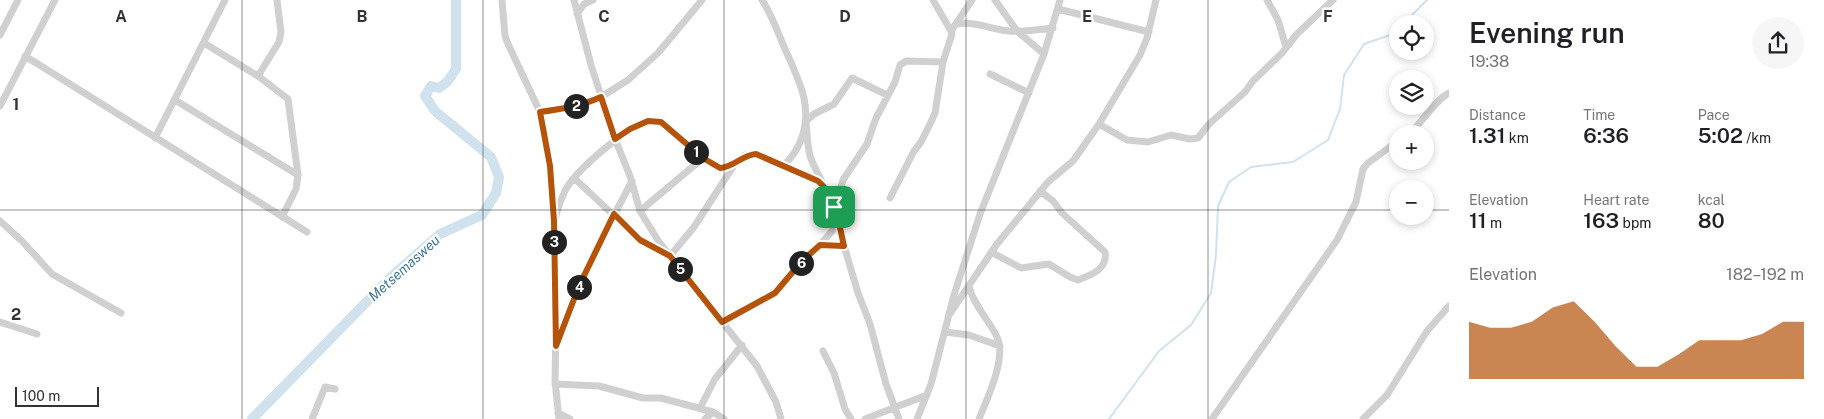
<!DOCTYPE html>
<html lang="en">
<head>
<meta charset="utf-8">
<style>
	:root { --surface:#fff; --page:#f6f6f6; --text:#202124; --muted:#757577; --accent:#b45309 }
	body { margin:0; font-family:"Public Sans",sans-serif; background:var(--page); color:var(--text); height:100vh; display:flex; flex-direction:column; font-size:19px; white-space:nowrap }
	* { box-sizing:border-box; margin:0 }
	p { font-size:16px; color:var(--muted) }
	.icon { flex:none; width:28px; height:28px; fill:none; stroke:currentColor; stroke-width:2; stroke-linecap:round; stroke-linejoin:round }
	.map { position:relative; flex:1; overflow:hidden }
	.side { display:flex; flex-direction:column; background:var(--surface); width:375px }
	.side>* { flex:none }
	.fabs { position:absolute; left:1389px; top:15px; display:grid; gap:10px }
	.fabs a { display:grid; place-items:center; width:45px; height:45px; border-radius:50%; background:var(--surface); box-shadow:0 2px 8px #0003; font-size:25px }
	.scale { position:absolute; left:15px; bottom:12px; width:84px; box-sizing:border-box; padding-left:5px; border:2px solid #333; border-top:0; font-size:14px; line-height:18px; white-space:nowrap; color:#333; -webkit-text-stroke:4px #fff; paint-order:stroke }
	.pin { position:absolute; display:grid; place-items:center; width:42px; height:42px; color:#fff; margin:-21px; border-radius:10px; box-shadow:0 2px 8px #0006 }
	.km { position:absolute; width:25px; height:25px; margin:-12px; border-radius:50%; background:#222; color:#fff; font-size:14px; line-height:25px; text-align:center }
	.round { display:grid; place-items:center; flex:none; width:52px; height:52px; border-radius:26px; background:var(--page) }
	.head { display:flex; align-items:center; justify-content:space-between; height:85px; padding:0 20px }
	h1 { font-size:28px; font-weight:600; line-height:38px }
	.metrics { display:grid; grid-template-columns:repeat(3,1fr); gap:8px; height:85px; padding:5px 20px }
	.metrics div { display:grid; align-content:center }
	.metrics b { font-size:21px; font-weight:600 }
	.metrics small { font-size:14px; font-weight:400 }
	.metrics p { font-size:14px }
	.chart { height:140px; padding:10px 20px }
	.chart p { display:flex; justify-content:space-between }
	.chart svg { width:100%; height:90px; margin-top:5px; fill:var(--accent); opacity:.7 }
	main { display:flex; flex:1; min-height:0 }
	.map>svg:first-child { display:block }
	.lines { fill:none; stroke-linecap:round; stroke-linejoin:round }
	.stream { stroke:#cfe2ee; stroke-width:2 }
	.river { stroke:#cfe2ee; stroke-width:10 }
	.minor { stroke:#d0d0d0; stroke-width:7 }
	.route-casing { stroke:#fff; stroke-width:10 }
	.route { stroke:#b45309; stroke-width:6 }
	.grid { fill:none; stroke:#333; stroke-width:1; stroke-opacity:0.55 }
	.labels { text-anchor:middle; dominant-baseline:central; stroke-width:5; stroke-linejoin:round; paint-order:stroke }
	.water-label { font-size:14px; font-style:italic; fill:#3f7597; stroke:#fff }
	.grid-label { font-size:16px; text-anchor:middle; font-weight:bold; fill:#333; stroke:#fff; stroke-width:5; stroke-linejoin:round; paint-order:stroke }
</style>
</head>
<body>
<main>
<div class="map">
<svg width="1449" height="419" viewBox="0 0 1449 419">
	<rect width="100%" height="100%" fill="#fff"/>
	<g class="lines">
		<path class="stream" d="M1403,24l24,-24
			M1109,419l50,-68 32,-26 20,-32 5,-38 2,-49 11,-24 22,-15 42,-5 35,-22 12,-31 4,-34 20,-31 29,-10 5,-4"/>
		<path class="river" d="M252,419l139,-142 49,-43 42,-19 14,-22 3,-16 -8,-20 -56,-46 -10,-15 6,-10 8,2 8,-6 9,-13v-69"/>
		<path class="minor" d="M502,0l3,36 3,8 32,68 45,-8 16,-7 27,-17 30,-27 44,-53
			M574,0l17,65 24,74 15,37 10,35 19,31 98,124 19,36 5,17
			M762,0c10,15 16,33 23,49 13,30 28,56 17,88 -4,12 -10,21 -19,29
			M933,0l18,31
			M995,0l22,31 27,23
			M1267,0l11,20 8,27
			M1058,9l91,23
			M577,14l7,-10 9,-4
			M956,24c20,-3 34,5 52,7 15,1 30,-1 45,-3
			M0,35l18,-35
			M204,43l54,33 30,23 10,76 -2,14 -14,28
			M25,56l282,176
			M990,74l39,19
			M258,76l21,-34 2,-10 -4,-32
			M175,100l123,75
			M0,106l55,-106
			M540,112l10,54 4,52
			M1099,124l41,-69 7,-17 9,-38
			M1409,134c12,-10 28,-36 40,-41
			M155,138l70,-138
			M574,178l66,62 30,16 24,-29 42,-65
			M890,198l24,-47 7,-9 10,-20 4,-9 8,-51
			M835,207l8,-27 24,-36 9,-26 19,-36 5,-17 6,-4 37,1 9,-28 -1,-3 21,-31
			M640,211l63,-53 17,10 9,-2 16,-11 15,-1 14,9 37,14 12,8
			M0,221l22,20 30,33 69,39
			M838,224c-3,-25 -20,-45 -28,-68 -3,-12 -3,-24 -4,-35l8,-7 20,-10 18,-26 35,17
			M820,245l18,-21 6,22
			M991,252l30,16 28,-4 21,13 8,3c13,-5 30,-11 27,-28l-43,-39 -9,-12 -13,-10
			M969,287c5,19 20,33 28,50 10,21 -10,62 -18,82
			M949,315l48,-71 51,-62 25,-21 26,-37 28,16 21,2 23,-7 19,4 8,-1 11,-14 36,-32 7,-10 30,-29 15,-19 36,-34
			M0,322l37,12
			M722,322l53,-29 28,-32 17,-16 24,1 14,47 12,31 16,60 13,35
			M945,332l24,3 31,11
			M558,342c22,-58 45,-108 74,-161
			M823,351l11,22 11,36 6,10
			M555,384l44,2 44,12h18l52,14
			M700,408l15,-29 27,-34
			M558,413l12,6
			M312,419l13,-32 10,2
			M559,419l-4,-38 1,-57 -3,-89c1,-15 5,-30 12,-44 9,-19 61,-64 82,-69 4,-1 11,-1 15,1 7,2 33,29 41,35
			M705,419l8,-7 11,7
			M865,419l62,-24
			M917,419l14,-35 23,-89 26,-81 64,-160 16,-54
			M1212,419l125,-179 19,-38 7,-33 5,-6 30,-22
			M1363,419l24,-24 40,-64 22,-25"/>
	</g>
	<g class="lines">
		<defs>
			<path id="route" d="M601,97l14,42 15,-10 18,-8 13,1 42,36 17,10c14,-1 22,-13 36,-14l62,27c18,14 21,44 26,65l-24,-1 -18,16 -27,32 -53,29 -52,-66 -30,-16 -26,-26 -35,72 -23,60 -2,-125 -4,-55 -10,-54c22,-3 41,-6 61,-15z"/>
		</defs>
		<use href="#route" class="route-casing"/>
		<use href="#route" class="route"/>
	</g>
	<path class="grid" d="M242,0v419M483,0v419M724,0v419M966,0v419M1208,0v419M0,210h1398M1425,210h24"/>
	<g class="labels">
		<g class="water-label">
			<text transform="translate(404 268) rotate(-42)">Metsemasweu</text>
		</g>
	</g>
	<g class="grid-label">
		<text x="121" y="22">A</text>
		<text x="362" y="22">B</text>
		<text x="604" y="22">C</text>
		<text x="845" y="22">D</text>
		<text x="1087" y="22">E</text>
		<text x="1328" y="22">F</text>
		<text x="16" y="110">1</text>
		<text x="16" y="320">2</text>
	</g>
</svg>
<div class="fabs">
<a><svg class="icon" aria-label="locate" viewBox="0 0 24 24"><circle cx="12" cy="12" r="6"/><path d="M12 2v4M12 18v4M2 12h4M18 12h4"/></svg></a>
<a><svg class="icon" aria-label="layers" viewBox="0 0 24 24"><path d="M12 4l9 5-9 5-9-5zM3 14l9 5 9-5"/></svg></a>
<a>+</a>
<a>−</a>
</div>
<div class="scale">100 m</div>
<div class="pin" style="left:834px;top:207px;background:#1e9e55"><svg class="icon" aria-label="arrive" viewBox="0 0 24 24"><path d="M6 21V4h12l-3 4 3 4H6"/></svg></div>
<b class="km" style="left:696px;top:152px">1</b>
<b class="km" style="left:576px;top:106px">2</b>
<b class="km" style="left:554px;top:242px">3</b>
<b class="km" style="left:579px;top:287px">4</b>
<b class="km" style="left:680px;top:269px">5</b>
<b class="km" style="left:801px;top:263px">6</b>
</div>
<section class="side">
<div class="head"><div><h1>Evening run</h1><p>19:38</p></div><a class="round"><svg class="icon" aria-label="share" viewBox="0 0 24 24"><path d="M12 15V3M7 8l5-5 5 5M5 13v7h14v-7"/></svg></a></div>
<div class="metrics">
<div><p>Distance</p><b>1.31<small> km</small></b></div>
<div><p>Time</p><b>6:36</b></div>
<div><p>Pace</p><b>5:02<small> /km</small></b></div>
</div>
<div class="metrics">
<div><p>Elevation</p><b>11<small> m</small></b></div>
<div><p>Heart rate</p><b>163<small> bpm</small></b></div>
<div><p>kcal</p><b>80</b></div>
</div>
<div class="chart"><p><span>Elevation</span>182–192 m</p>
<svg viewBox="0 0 160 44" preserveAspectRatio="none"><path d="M0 44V16L10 19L20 19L30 16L40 9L50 6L60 16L70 28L80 38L90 38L100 32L110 25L120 25L130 25L140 22L150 16L160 16V44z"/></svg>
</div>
</section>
</main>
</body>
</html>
